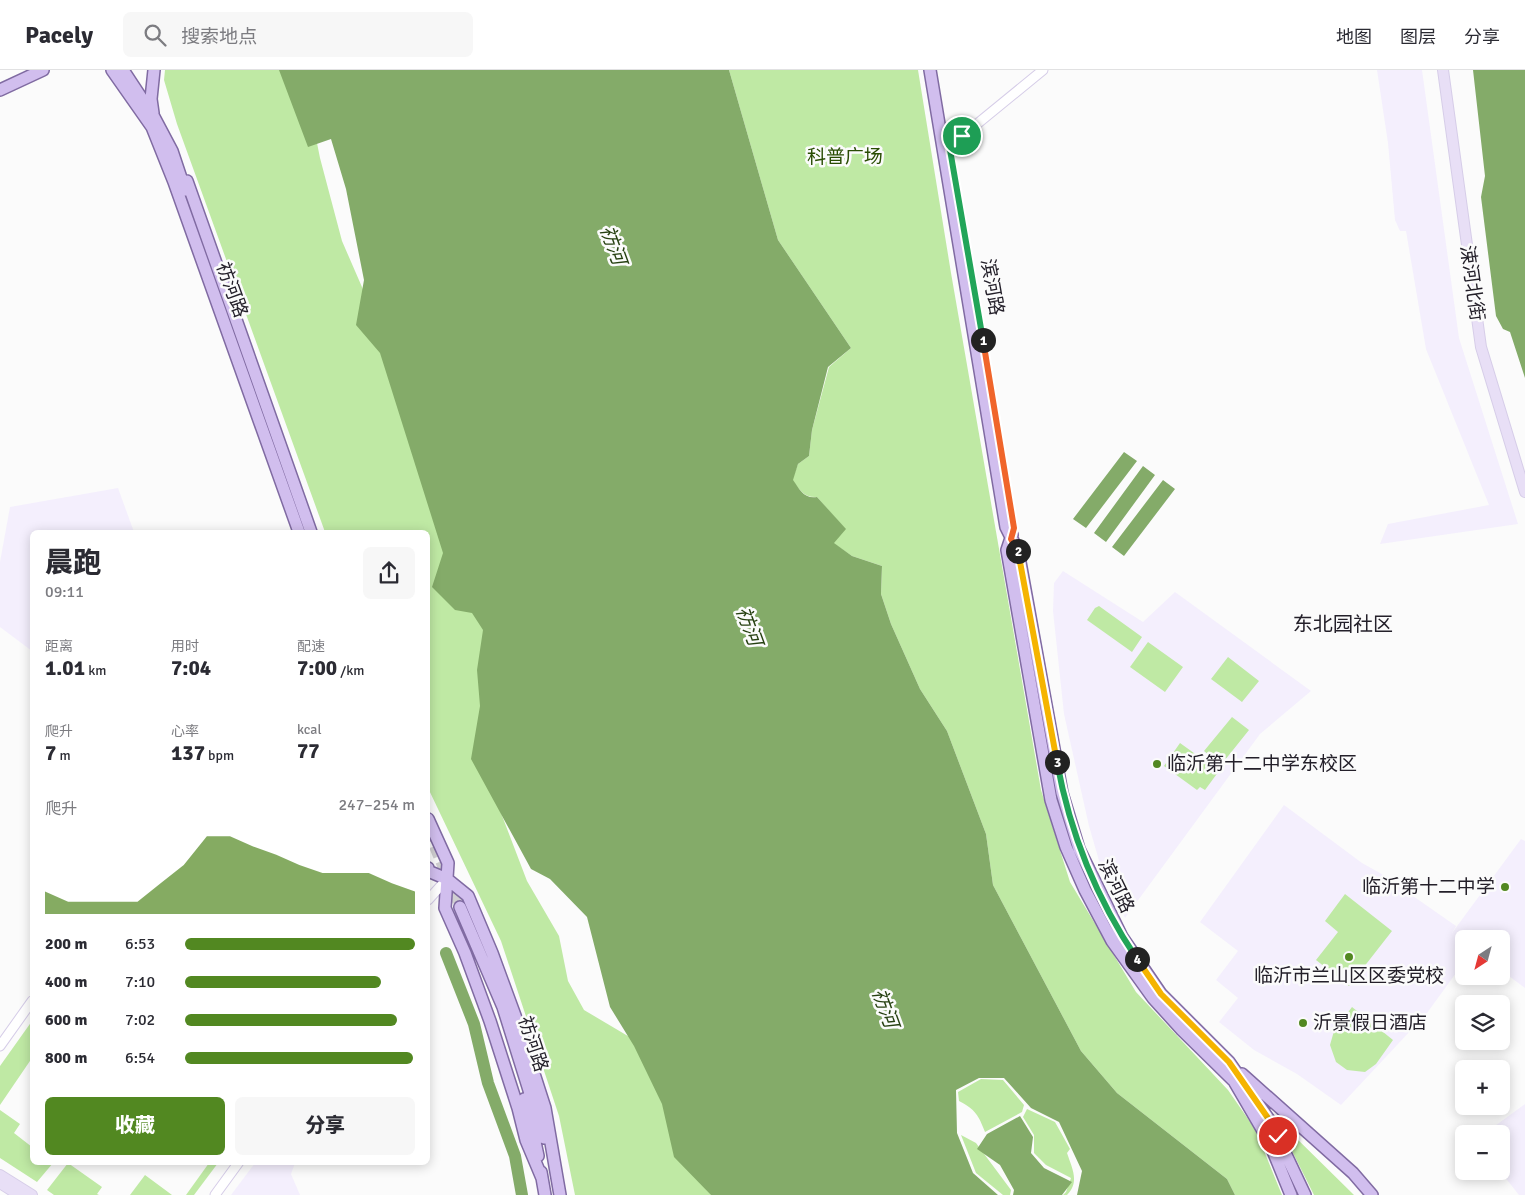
<!DOCTYPE html>
<html lang="zh">
<head>
<meta charset="utf-8">
<style>
	:root { --surface:#fff; --page:#f7f7f7; --text:#2b2b33; --muted:#7c7c81; --line:#e1e1e2; --accent:#528821 }
	body { margin:0; font-family:Signika,"Noto Sans SC",sans-serif; background:var(--page); color:var(--text); height:100vh; display:flex; flex-direction:column; font-size:19px; white-space:nowrap }
	* { box-sizing:border-box; margin:0 }
	p { font-size:16px; color:var(--muted) }
	.icon { flex:none; width:28px; height:28px; fill:none; stroke:currentColor; stroke-width:2; stroke-linecap:round; stroke-linejoin:round }
	.map { position:relative; flex:1; overflow:hidden }
	.details { position:absolute; left:30px; top:460px; width:400px; height:635px; display:flex; flex-direction:column; background:var(--surface); border-radius:8px; box-shadow:0 2px 12px #0003 }
	.details>* { flex:none }
	.needle { width:32px; rotate:216deg }
	.buttons { position:absolute; left:1455px; top:860px; display:grid; gap:10px }
	.buttons a { display:grid; place-items:center; width:55px; height:55px; border-radius:8px; background:var(--surface); box-shadow:0 2px 12px #0003; font-size:25px }
	.pin { position:absolute; display:grid; place-items:center; width:42px; height:42px; color:#fff; margin:-21px; border:2px solid #fff; border-radius:50%; box-shadow:0 1px 5px #0007 }
	.km { position:absolute; width:25px; height:25px; margin:-12px; border-radius:50%; background:#222; color:#fff; font-size:14px; line-height:25px; text-align:center }
	.round { display:grid; place-items:center; flex:none; width:52px; height:52px; border-radius:8px; background:var(--page) }
	.head { display:flex; align-items:center; justify-content:space-between; height:85px; padding:0 15px }
	h1 { font-size:28px; font-weight:800; line-height:38px }
	.metrics { display:grid; grid-template-columns:repeat(3,1fr); gap:8px; height:85px; padding:5px 15px }
	.metrics div { display:grid; align-content:center }
	.metrics b { font-size:21px; font-weight:800 }
	.metrics small { font-size:14px; font-weight:400 }
	.metrics p { font-size:14px }
	.chart { height:140px; padding:10px 15px }
	.chart p { display:flex; justify-content:space-between }
	.chart svg { width:100%; height:90px; margin-top:5px; fill:var(--accent); opacity:.7 }
	.action { display:flex; gap:10px; margin-top:auto; padding:10px 15px }
	.action a { flex:1; height:58px; border-radius:8px; background:var(--accent); color:#fff; font-size:20px; font-weight:800; line-height:58px; text-align:center }
	.action a+a { background:var(--page); color:var(--text) }
	ul { padding:0 15px; list-style:none; font-size:16px }
	li { display:grid; grid-template-columns:80px 60px 1fr; align-items:center; height:38px }
	li i { height:12px; border-radius:6px; background:var(--accent) }
	header { display:flex; align-items:center; gap:30px; box-sizing:border-box; height:70px; padding:0 25px; background:var(--surface); border-bottom:1px solid var(--line) }
	header strong { font-size:24px }
	nav { display:flex; gap:28px; margin-inline-start:auto; font-size:18px }
	.search { width:350px; height:45px; background:var(--page); display:flex; align-items:center; gap:12px; box-sizing:border-box; padding:0 18px; border-radius:8px; color:var(--muted); font-size:19px }
	.map>svg:first-child { display:block }
	.built { fill:#f4effd }
	.green { fill:#bfe9a4 }
	.water { fill:#84ab69 }
	.lines { fill:none; stroke-linecap:round; stroke-linejoin:round }
	.river { stroke:#84ab69; stroke-width:12 }
	.primary-tunnel { stroke:#d0cfd1; stroke-width:11; stroke-dasharray:11 5.5; stroke-linecap:butt }
	.tertiary-casing { stroke:#d6cde8; stroke-width:11 }
	.secondary-casing { stroke:#d6cde8; stroke-width:12 }
	.primary-casing { stroke:#806ba2; stroke-width:14 }
	.tertiary { stroke:#fff; stroke-width:9 }
	.secondary { stroke:#e8dff6; stroke-width:10 }
	.primary { stroke:#d1beee; stroke-width:11 }
	.split-1-casing { stroke:#fff; stroke-width:10 }
	.split-2-casing { stroke:#fff; stroke-width:10 }
	.split-3-casing { stroke:#fff; stroke-width:10 }
	.split-4-casing { stroke:#fff; stroke-width:10 }
	.split-5-casing { stroke:#fff; stroke-width:10 }
	.split-1 { stroke:#22a559; stroke-width:6 }
	.split-2 { stroke:#f0652b; stroke-width:6 }
	.split-3 { stroke:#f5b400; stroke-width:6 }
	.split-4 { stroke:#22a559; stroke-width:6 }
	.split-5 { stroke:#f5b400; stroke-width:6 }
	.poi-dot { fill:#528821; stroke:#fbfbfb; stroke-width:2 }
	.labels { text-anchor:middle; dominant-baseline:central; stroke-width:5; stroke-linejoin:round; paint-order:stroke }
	.park-label { font-size:19px; fill:#294d03; stroke:#fbfbfb }
	.street-label { font-size:19px; fill:#24202a; stroke:#fbfbfb }
	.poi-label { font-size:19px; fill:#24202a; stroke:#fbfbfb; text-anchor:start }
	.water-label { font-size:20px; font-style:italic; fill:#264011; stroke:#fbfbfb }
	.neighbourhood-label { font-size:20px; fill:#24202a; stroke:#fbfbfb }
</style>
</head>
<body>
<header>
<strong>Pacely</strong>
<div class="search"><svg class="icon" aria-label="search" viewBox="0 0 24 24"><circle cx="10" cy="10" r="6"/><path d="M15 15l6 6"/></svg>搜索地点</div>
<nav><a>地图</a><a>图层</a><a>分享</a></nav>
</header>
<div class="map">
<svg width="1525" height="1125" viewBox="0 0 1525 1125">
	<rect width="100%" height="100%" fill="#fbfbfb"/>
	<path class="built" d="M1377,0h45l37,268 59,186 -138,20 8,-20 101,-19 -63,-156 -20,-118h-6l-5,-11 -7,-77z
		M118,418l16,44h-102v119l-32,-24v-65l10,-55z
		M1063,501l80,51 32,-30 136,99 -51,43 -135,184 -25,-54 -11,-38 -25,-112 -11,-103 1,-28z
		M1284,735l78,58 18,10 76,53 -4,7 69,-94 4,2v147l-24,-18v-31h-37v23l-37,51 -86,92 -44,-31 -43,-24 -35,-28 19,-24 -22,-18 22,-29 -38,-29z
		M1525,1034v91h-6l-19,-24 1,-37h-17z
		M255,1093h40l-4,11 9,21h-69z"/>
	<path class="green" d="M165,0h132l12,33 11,55 22,83 43,99 101,278 -3,148 44,115 32,55 9,45 16,29 54,32 73,153h-136l-16,-79 -58,-175 -73,-153v-256h-103l-148,-408 -13,-44z
		M729,0h189l33,203 90,517 29,92 66,110 92,98 27,39 27,66h-47l-8,-16 -110,-86 -36,-42 -88,-166 -7,-51 -39,-103 -27,-42 -29,-65 -10,-30 1,-28 -30,-10 -19,-13 12,-14 -28,-32c-13,1 -17,-7 -25,-17l6,-16 11,-8 3,-26 17,-63 22,-19 -73,-108z
		M1099,536l43,31 -10,15 -45,-32 8,-12z
		M1148,572l35,25 -18,25 -35,-25z
		M1228,587l31,24 -17,21 -31,-23z
		M1232,647l17,13 -28,35 -17,-14z
		M1180,673l39,28 -14,19 -5,-3 -3,3 -33,-24z
		M1345,824l47,37 -43,55 -33,-26 22,-28 -13,-11z
		M1352,937l41,33 -17,24 -11,8 -18,-2 -11,-8 -6,-17 4,-14z
		M32,951v37l-32,47v-39z
		M981,1009l22,1 21,25 -2,7 -37,20c-6,-16 -10,-23 -26,-31l-1,-9z
		M1027,1039l28,13 15,27 -3,4c5,15 13,29 0,42h-4l3,-3 5,-14 -25,-13 -12,-12v-18l-11,-18z
		M0,1040l20,14 -6,9 18,14v15l21,1 -16,19 -37,-24z
		M1277,1051l11,9 66,65h-40z
		M961,1065l15,8 35,47 -1,5h-7l-27,-22z
		M68,1093l34,24 -5,7 2,1h-45l-7,-5z
		M209,1093h9l-24,32h-8z
		M145,1105l23,17 4,3h-42z"/>
	<path class="water" d="M279,0h450l49,170 73,108 -23,19 -16,63 -3,26 -11,8 -5,16c7,10 11,19 24,17l29,32 -12,14 18,13 30,10 -1,28 10,30 29,65 27,42 39,103 7,51 88,166 36,42 110,86 8,16h-158l5,-24 -23,-49 -28,-14 -27,-30h-25l-23,12 1,43 16,40 25,22h-287l-37,-38 -12,-53 -28,-58 -24,-39 -23,-90 -37,-38 -19,-10 -60,-110 9,-53 -3,-36 6,-40 -11,-17 -17,-3 -23,-23 11,-34 -63,-200 -24,-28 8,-45 -18,-91 -15,-50 -23,8z
		M1473,0h52v308l-15,-46 -7,-3 -7,-13 -15,-119 4,-21z
		M1124,382l13,9 -51,67 -13,-9z
		M1143,396l12,9 -49,67 -12,-9z
		M1163,410l12,9 -51,67 -12,-9z
		M1020,1046l13,21 -2,16 13,15 28,14 -10,13h-49l1,-5 -14,-25 -23,-16 10,-15z"/>
	<g class="lines">
		<path class="river" d="M446,883l28,71 14,59 27,73 7,39"/>
		<path class="primary-tunnel" d="M428,761l32,76"/>
		<defs>
			<path id="tertiary" d="M949,74l6,-2 88,-72
				M428,830l19,-21
				M0,976l32,-45
				M215,1125l24,-33"/>
			<path id="secondary" d="M1443,0l38,277 44,145
				M0,1105l32,20
				M0,1113l19,12"/>
			<path id="primary" d="M112,0l40,57 22,55 125,350
				M123,0l31,47 18,34 13,39
				M930,0l76,457 12,24 44,242 17,56 43,88 39,57 68,68 41,59 35,74
				M0,20l43,-20
				M153,43l-2,-14 3,-29
				M187,111l124,351
				M1012,465l-5,15 44,250 15,47 19,43 27,51 41,57 29,32 52,51 35,60 22,54
				M428,749l20,44 -3,45 20,45 25,68 28,87 8,32 16,38
				M428,798v3l19,8 21,17 24,57 25,68 28,87 15,87
				M460,837l43,100 41,131
				M1242,1004l111,99 19,22
				M524,1029l8,29 6,28
				M541,1102l4,23"/>
		</defs>
		<use href="#tertiary" class="tertiary-casing"/>
		<use href="#secondary" class="secondary-casing"/>
		<use href="#primary" class="primary-casing"/>
		<use href="#tertiary" class="tertiary"/>
		<use href="#secondary" class="secondary"/>
		<use href="#primary" class="primary"/>
	</g>
	<g class="lines">
		<defs>
			<path id="split-1" d="M962,66l-7,6 -6,2 34,196"/>
			<path id="split-2" d="M983,270l31,188 -3,11 7,12"/>
			<path id="split-3" d="M1018,481l39,211"/>
			<path id="split-4" d="M1057,692c13,72 39,136 80,197"/>
			<path id="split-5" d="M1137,889l24,35 68,68 41,59 8,15"/>
		</defs>
		<use href="#split-1" class="split-1-casing"/>
		<use href="#split-2" class="split-2-casing"/>
		<use href="#split-3" class="split-3-casing"/>
		<use href="#split-4" class="split-4-casing"/>
		<use href="#split-5" class="split-5-casing"/>
		<use href="#split-1" class="split-1"/>
		<use href="#split-2" class="split-2"/>
		<use href="#split-3" class="split-3"/>
		<use href="#split-4" class="split-4"/>
		<use href="#split-5" class="split-5"/>
	</g>
	<g class="poi-dot">
		<circle cx="1157" cy="694" r="5"/>
		<circle cx="1505" cy="817" r="5"/>
		<circle cx="1349" cy="887" r="5"/>
		<circle cx="1303" cy="953" r="5"/>
	</g>
	<g class="labels">
		<g class="park-label">
			<text x="845" y="87">科普广场</text>
		</g>
		<g class="street-label">
			<text transform="translate(1472 213) rotate(82)">涑河北街</text>
			<text transform="translate(992 217) rotate(80)">滨河路</text>
			<text transform="translate(232 220) rotate(70)">祊河路</text>
			<text transform="translate(1116 816) rotate(64)">滨河路</text>
			<text transform="translate(533 974) rotate(72)">祊河路</text>
		</g>
		<g class="poi-label">
			<text x="1167" y="694">临沂第十二中学东校区</text>
			<text x="1495" y="817" text-anchor="end">临沂第十二中学</text>
			<text x="1349" y="906" text-anchor="middle">临沂市兰山区区委党校</text>
			<text x="1313" y="953">沂景假日酒店</text>
		</g>
		<g class="water-label">
			<text transform="translate(613 175) rotate(70)">祊河</text>
			<text transform="translate(749 556) rotate(70)">祊河</text>
			<text transform="translate(885 938) rotate(70)">祊河</text>
		</g>
		<g class="neighbourhood-label">
			<text x="1343" y="554">东北园社区</text>
		</g>
	</g>
</svg>
<div class="buttons">
<a><svg class="needle" viewBox="-14 -14 28 28"><path d="M0-13l5 13h-10z" fill="#e53935"/><path d="M0 13l5-13h-10z" fill="#7c7c81"/></svg></a>
<a><svg class="icon" aria-label="layers" viewBox="0 0 24 24"><path d="M12 4l9 5-9 5-9-5zM3 14l9 5 9-5"/></svg></a>
<a>+</a>
<a>−</a>
</div>
<div class="pin" style="left:962px;top:66px;background:#1e9e55"><svg class="icon" aria-label="arrive" viewBox="0 0 24 24"><path d="M6 21V4h12l-3 4 3 4H6"/></svg></div>
<div class="pin" style="left:1278px;top:1066px;background:#d93025"><svg class="icon" aria-label="check" viewBox="0 0 24 24"><path d="M5 12l5 5 9-10"/></svg></div>
<b class="km" style="left:983px;top:270px">1</b>
<b class="km" style="left:1018px;top:481px">2</b>
<b class="km" style="left:1057px;top:692px">3</b>
<b class="km" style="left:1137px;top:889px">4</b>
<section class="details">
<div class="head"><div><h1>晨跑</h1><p>09:11</p></div><a class="round"><svg class="icon" aria-label="share" viewBox="0 0 24 24"><path d="M12 15V3M7 8l5-5 5 5M5 13v7h14v-7"/></svg></a></div>
<div class="metrics">
<div><p>距离</p><b>1.01<small> km</small></b></div>
<div><p>用时</p><b>7:04</b></div>
<div><p>配速</p><b>7:00<small> /km</small></b></div>
</div>
<div class="metrics">
<div><p>爬升</p><b>7<small> m</small></b></div>
<div><p>心率</p><b>137<small> bpm</small></b></div>
<div><p>kcal</p><b>77</b></div>
</div>
<div class="chart"><p><span>爬升</span>247–254 m</p>
<svg viewBox="0 0 160 44" preserveAspectRatio="none"><path d="M0 44V33L10 38L20 38L30 38L40 38L50 29L60 20L70 6L80 6L90 11L100 15L110 20L120 24L130 24L140 24L150 29L160 33V44z"/></svg>
</div>
<ul>
<li><b>200 m</b>6:53<i style="width:100%"></i></li>
<li><b>400 m</b>7:10<i style="width:85%"></i></li>
<li><b>600 m</b>7:02<i style="width:92%"></i></li>
<li><b>800 m</b>6:54<i style="width:99%"></i></li>
</ul>
<div class="action"><a>收藏</a><a>分享</a></div>
</section>
</div>
</body>
</html>
